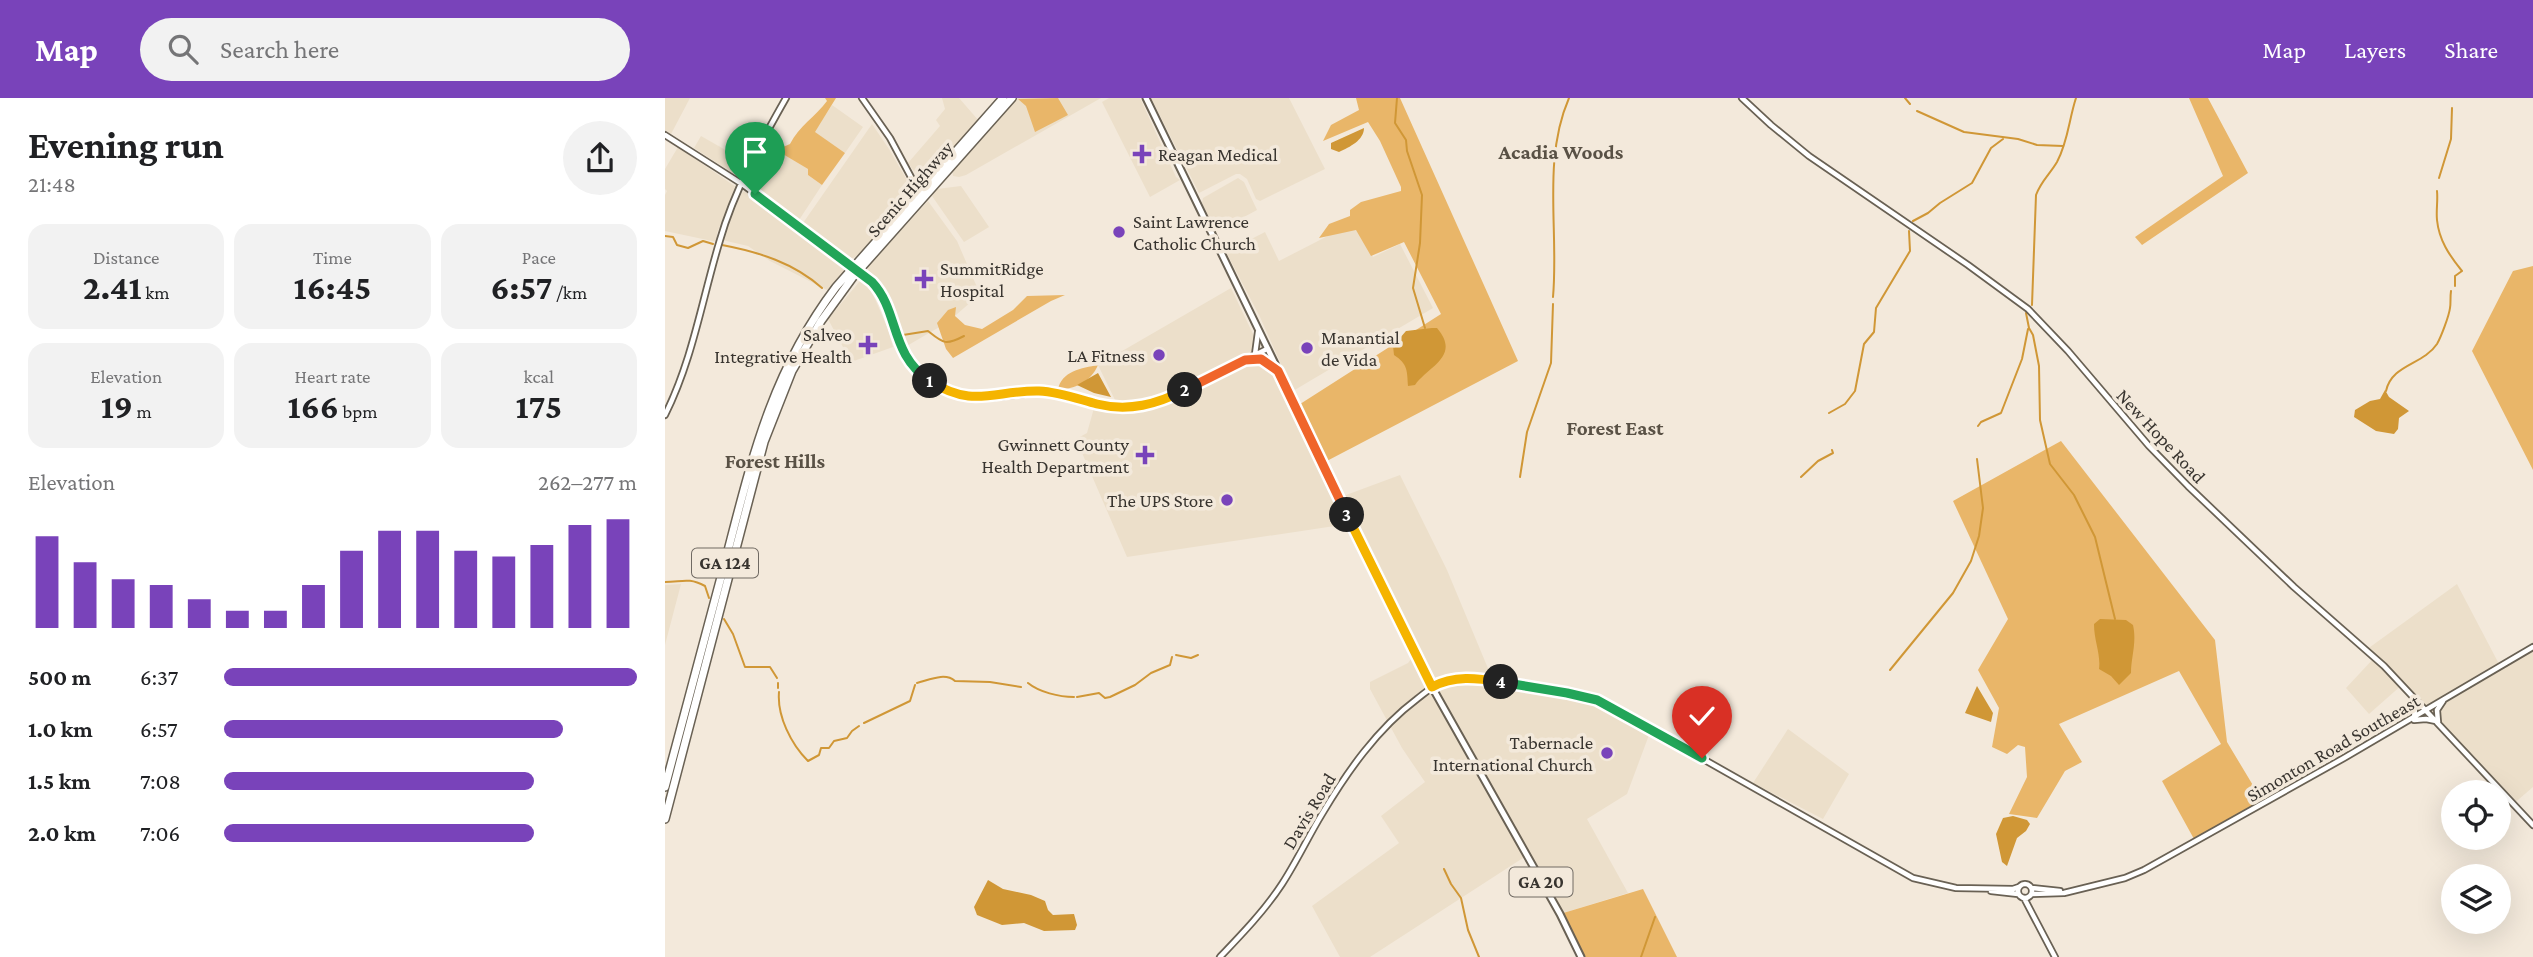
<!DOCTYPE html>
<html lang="en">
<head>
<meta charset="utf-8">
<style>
	:root { --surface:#fff; --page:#f2f2f2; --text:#202124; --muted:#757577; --accent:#7943ba }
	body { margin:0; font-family:"Crimson Pro",serif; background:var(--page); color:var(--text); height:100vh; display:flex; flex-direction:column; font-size:26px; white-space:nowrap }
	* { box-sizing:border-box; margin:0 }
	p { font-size:23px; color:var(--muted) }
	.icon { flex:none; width:38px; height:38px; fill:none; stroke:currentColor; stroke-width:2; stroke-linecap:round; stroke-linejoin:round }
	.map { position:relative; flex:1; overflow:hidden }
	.panel { display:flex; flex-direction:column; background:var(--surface); width:665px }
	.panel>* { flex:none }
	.controls { position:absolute; left:1776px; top:682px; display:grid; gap:14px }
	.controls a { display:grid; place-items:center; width:70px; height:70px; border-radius:50%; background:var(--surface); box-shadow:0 7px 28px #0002; font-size:35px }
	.pin { position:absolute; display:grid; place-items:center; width:60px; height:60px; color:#fff; margin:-72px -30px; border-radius:50% 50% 50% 0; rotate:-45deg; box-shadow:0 0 7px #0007 }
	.pin .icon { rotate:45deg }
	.km { position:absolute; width:35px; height:35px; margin:-18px; border-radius:50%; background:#222; color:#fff; font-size:19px; line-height:35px; text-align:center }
	.round { display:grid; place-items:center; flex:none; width:74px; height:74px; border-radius:37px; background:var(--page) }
	.head { display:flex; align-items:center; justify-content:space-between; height:119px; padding:0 28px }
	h1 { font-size:38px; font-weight:700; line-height:52px }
	.metrics { display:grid; grid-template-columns:repeat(3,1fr); gap:10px; height:119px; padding:7px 28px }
	.metrics div { display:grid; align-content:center; border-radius:18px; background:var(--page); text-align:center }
	.metrics b { font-size:35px; font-weight:700 }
	.metrics small { font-size:19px; font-weight:400 }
	.metrics p { font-size:19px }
	.chart { height:196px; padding:14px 28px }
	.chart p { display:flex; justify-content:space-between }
	.chart svg { width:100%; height:126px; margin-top:7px; stroke:var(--accent); stroke-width:6 }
	ul { padding:0 28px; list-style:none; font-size:23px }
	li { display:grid; grid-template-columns:112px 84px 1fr; align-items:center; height:52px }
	li i { height:18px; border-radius:9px; background:var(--accent) }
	header { display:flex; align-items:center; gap:42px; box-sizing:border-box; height:98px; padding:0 35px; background:var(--accent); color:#fff }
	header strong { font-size:33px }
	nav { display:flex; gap:38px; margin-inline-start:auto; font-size:24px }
	.search { width:490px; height:63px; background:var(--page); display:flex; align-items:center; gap:18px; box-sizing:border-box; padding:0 24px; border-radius:38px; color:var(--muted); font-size:26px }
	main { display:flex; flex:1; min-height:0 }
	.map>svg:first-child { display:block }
	.built { fill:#ecdfca }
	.green { fill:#e9b669 }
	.water { fill:#d09736 }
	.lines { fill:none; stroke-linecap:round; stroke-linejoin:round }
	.stream { stroke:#d09736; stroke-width:2 }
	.secondary-casing { stroke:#696154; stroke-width:8 }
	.primary-casing { stroke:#696154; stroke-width:9 }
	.highway-casing { stroke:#696154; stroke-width:10 }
	.secondary { stroke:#fff; stroke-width:4.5 }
	.primary { stroke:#fff; stroke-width:5 }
	.highway { stroke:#fff; stroke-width:7 }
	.split-1-casing { stroke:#fff; stroke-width:14 }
	.split-2-casing { stroke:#fff; stroke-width:14 }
	.split-3-casing { stroke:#fff; stroke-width:14 }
	.split-4-casing { stroke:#fff; stroke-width:14 }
	.split-5-casing { stroke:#fff; stroke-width:14 }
	.split-1 { stroke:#22a559; stroke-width:9 }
	.split-2 { stroke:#f5b400; stroke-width:9 }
	.split-3 { stroke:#f0652b; stroke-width:9 }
	.split-4 { stroke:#f5b400; stroke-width:9 }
	.split-5 { stroke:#22a559; stroke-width:9 }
	.poi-dot { fill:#7943ba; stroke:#f3e9db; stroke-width:2.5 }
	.labels { text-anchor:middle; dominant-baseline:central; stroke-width:7; stroke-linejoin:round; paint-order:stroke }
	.shield { fill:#f3e9db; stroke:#706a63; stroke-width:2 }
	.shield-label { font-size:18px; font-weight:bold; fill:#38342f }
	.poi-label { font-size:19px; fill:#38342f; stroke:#f3e9db; text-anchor:end }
	.street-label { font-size:19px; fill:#38342f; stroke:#f3e9db }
	.neighbourhood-label { font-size:21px; font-weight:bold; fill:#595145; stroke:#f3e9db }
</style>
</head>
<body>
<header>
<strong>Map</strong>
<div class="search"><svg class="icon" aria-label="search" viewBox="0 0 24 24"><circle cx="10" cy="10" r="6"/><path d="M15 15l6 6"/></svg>Search here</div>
<nav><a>Map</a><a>Layers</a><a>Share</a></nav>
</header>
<main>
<section class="panel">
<div class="head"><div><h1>Evening run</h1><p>21:48</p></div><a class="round"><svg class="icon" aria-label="share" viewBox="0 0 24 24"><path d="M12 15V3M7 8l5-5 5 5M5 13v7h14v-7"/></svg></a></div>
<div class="metrics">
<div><p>Distance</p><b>2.41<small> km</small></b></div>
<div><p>Time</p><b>16:45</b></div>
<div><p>Pace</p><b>6:57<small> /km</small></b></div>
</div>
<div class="metrics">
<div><p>Elevation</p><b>19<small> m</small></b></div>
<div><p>Heart rate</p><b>166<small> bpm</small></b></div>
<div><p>kcal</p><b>175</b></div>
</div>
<div class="chart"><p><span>Elevation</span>262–277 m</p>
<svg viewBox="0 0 160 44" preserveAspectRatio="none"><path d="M5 44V12M15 44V21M25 44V27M35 44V29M45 44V34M55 44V38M65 44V38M75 44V29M85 44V17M95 44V10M105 44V10M115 44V17M125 44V19M135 44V15M145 44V8M155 44V6"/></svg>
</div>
<ul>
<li><b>500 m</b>6:37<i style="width:100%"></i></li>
<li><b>1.0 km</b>6:57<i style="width:82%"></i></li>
<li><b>1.5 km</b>7:08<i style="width:75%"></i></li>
<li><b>2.0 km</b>7:06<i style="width:75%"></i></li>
</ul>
</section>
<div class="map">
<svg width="1868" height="859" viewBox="0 0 1868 859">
	<rect width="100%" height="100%" fill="#f3e9db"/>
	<path class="built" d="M0,0h25l-19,36 -6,-4z
		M277,0h17l20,23 -58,60 -13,-18 32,-37 -4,-6 9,-11z
		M350,0h86l-135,77 -7,2 -6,-1 -1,-6z
		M444,0h31l36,79 4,3 -30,17 -48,-95z
		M486,0h138l36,71 -65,32 -4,-2 -9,-20 -7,-5h-4l-37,19z
		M167,7l31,22 -18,26 -31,-21z
		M207,26l17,25 22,38v6l-52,62 -8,4 -48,-36z
		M36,38l49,28 -7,11h-7l-42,-27z
		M101,42l10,10 32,19v6l14,10 -23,35 -51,-37v-5z
		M13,49l58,40 -19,46v9l-52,-11v-36l2,-4 -2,-2v-20z
		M573,80l6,4 13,28 -41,22 -14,-29 1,-5z
		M296,88l28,41 -25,15 -32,-46 5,-7z
		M79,93l100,74 2,7 -15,20 -61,-31 -22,-15 -26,-6 19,-46z
		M263,103l29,40 23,53 -32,28 -43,25 -17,-50 -21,-29z
		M690,124l18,35 27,-13 33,64 -140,83 -33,-74 -34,-65 39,-20 14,29z
		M195,183l6,1 9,17 13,30 5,18 -42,15 -23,-43z
		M566,190l101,211 16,25 -221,33 -51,-118 11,-6 7,-25 21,-8 -17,-35z
		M735,377l47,95 45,108 109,19 51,30 -25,67 -40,25 41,74 -68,21 -34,-58 -156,101h-30l-28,-51 87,-63 -18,-27 44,-34 -23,-34 -32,-59v-7l38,-19 6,-8 -25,-69 -51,-88z
		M16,486l-16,61v-60z
		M1792,486l42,80 32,-17 2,3v137l-21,18 -86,-99 -23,-22 -34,30 -23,-26 28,-30 -8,-8z
		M1123,631l61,45 -26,45 -70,-36z"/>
	<path class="green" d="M160,0h11l-21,34 30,21 -23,32 -14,-10v-6l-32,-19 14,-6c9,-18 25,-27 37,-43z
		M393,0l10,17 -33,17 -9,-26 -8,-7z
		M691,0h44l118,263 -195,102 -26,-57 144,-92 -37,-72 -33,14 -15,-26 -37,8 10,-14 21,-8v-6l11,-8 40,-11v-4l-21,-46 -12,-19 -45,19 8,-16 28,-15z
		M1524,0h19l40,75 -106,72 -7,-8 88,-61z
		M1868,168v204l-61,-119 41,-80z
		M400,197l-14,6 -98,57 -7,-9 -9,-26 11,-13 8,-3 -1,9 10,9 17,4 31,-19 14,-14z
		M433,267c-7,17 -24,24 -40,25 3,-19 24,-22 40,-25z
		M1396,343l154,199 12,102 36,60 -69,37 -32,-58 59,-37 -42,-73 -120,53 23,38 -17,9 -28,47 -28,-4 18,-37 -2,-30 -7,-2 -11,9 -15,-7 7,-39 -21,-38 30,-51 -55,-118z
		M978,791l34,68h-94l-23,-43z"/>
	<path class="water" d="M699,30c0,12 -14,19 -25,24l-8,-3v-6z
		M767,230h5c24,28 -8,38 -22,57l-7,1c-1,-15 0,-22 -14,-31l-1,-9 13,-15z
		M433,275l13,24 -17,-4 -17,-8z
		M1720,292l4,7 20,14 -10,7 -1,11 -4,5 -18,-3 -22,-14 1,-7 15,-9 10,-2z
		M1435,521l26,1 7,5c4,18 -2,32 -2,48l-12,12 -8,-9 -12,-7c2,-15 -5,-28 -5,-45z
		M1312,588l16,27 -2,9 -26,-9z
		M1348,718l14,4 3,4 -4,7 -9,7 -10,28 -5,-4 -6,-28 7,-16z
		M323,782l15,9 28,6 14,6 3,9 5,5 21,-1 3,11 -2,5 -31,1 -20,-8 -22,2 -25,-10 -3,-8z"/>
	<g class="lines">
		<path class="stream" d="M732,0l-2,25 11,17 1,11 15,44 -2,48 -7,45 12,40
			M1240,0l5,6
			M1252,13l47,21 54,7 19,6 26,1
			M1774,80l12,-39 1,-31
			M1772,93c1,10 -1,19 0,29 2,20 12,35 25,51l-7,5v10
			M1248,123l15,-8 12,-10 32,-20 19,-35 12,-9
			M0,138l8,1 4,8 11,3 15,-7 10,3
			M57,147c37,7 72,18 100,43
			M888,199c6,-66 -11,-137 16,-199
			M1367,207l4,-110c5,-14 14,-21 21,-33 11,-20 12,-43 19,-64
			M1361,215l3,15 4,7 6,31 1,54 10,44 24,31 21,42 20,82
			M238,237l25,-4c15,12 17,15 36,5
			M1721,293c6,-27 37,-26 51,-47 4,-7 12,-28 13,-36 1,-6 0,-10 1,-17
			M1164,315l16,-9 10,-13 9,-47 10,-12 2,-24 34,-57 -1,-20
			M1313,328l3,-4 20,-9 21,-54 6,-30
			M855,379l7,-45 24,-69 2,-59
			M1136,379l17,-16 15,-8 -1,-3
			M0,484c17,0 23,-5 40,4l4,12
			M59,521l9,15 12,33h25l7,11
			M511,557l15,3 7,-3
			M1225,572l63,-77 18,-32 8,-25 4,-28 -6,-49
			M113,585v5
			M252,585c12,-3 28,-11 38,-2l35,1 31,5
			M363,585c11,9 31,14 46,14
			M114,594c-2,24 12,52 29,69l11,-6 2,-7h8l5,-7 13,-3 5,-7 7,-5
			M412,599l22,-4 6,5 5,-1 25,-12 16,-12 19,-8 2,-8
			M199,625l46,-22 5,-16
			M779,771l7,15 10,14 7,32 11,27
			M976,859l14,-40"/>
		<defs>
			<path id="secondary" d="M197,0l28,40 22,41 10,12
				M1077,0l29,27 38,31 159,109 60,44 40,42 81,95 39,40 106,101 90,79 149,159
				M0,37l77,49 121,89 18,21 17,47 15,25 13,13 31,15 29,4 58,-6 62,14 32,1 29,-9 100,-49
				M590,256l3,-22
				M588,260l8,1 17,12
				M0,317c28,-56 37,-116 55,-175 14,-49 41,-98 66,-142
				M1749,620l2,-19
				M1749,622l12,-1 10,2
				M1773,624l-1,-12 6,-9
				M1353 793a7 7 0 1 1 14 0a7 7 0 1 1-14 0Z
				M1367,790l28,3
				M1326,793l27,3
				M1367,796l32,-1 61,-15 19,-8 200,-112 189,-111
				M1359,800l31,59
				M555,859c22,-23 45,-47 62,-73 15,-23 26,-47 40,-70 25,-42 55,-85 95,-115 8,-6 16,-14 26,-17 30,-10 132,10 163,22l307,174 43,10 57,1 6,-2"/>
			<path id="primary" d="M481,0l286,589 128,227 21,43"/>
			<path id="highway" d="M0,689c20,-74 39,-147 59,-221 27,-103 46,-192 112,-279l167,-189
				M0,721l99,-377 28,-71 29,-50 32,-44 159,-179"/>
		</defs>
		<use href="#secondary" class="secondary-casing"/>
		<use href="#primary" class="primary-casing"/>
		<use href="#highway" class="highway-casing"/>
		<use href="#secondary" class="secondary"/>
		<use href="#primary" class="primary"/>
		<use href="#highway" class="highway"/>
	</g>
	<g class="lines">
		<defs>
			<path id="split-1" d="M90,96l117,88c28,30 17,72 58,99"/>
			<path id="split-2" d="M265,283c43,28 65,9 109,10 21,1 39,8 58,13 32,8 60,0 88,-14"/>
			<path id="split-3" d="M520,292l60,-30 16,-1 17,12 69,144"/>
			<path id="split-4" d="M682,417l85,172c22,-12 45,-9 69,-5"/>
			<path id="split-5" d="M836,584l66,11 30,7 105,58"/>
		</defs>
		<use href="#split-1" class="split-1-casing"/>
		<use href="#split-2" class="split-2-casing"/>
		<use href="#split-3" class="split-3-casing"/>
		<use href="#split-4" class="split-4-casing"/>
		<use href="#split-5" class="split-5-casing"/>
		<use href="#split-1" class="split-1"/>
		<use href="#split-2" class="split-2"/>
		<use href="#split-3" class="split-3"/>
		<use href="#split-4" class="split-4"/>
		<use href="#split-5" class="split-5"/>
	</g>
	<g class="poi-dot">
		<path d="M473.5 45.5h7v7h7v7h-7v7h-7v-7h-7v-7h7z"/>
		<circle cx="454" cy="134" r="7"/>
		<path d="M255.5 170.5h7v7h7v7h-7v7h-7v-7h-7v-7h7z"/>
		<path d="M199.5 236.5h7v7h7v7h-7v7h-7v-7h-7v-7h7z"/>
		<circle cx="642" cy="250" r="7"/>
		<circle cx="494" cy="257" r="7"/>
		<path d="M476.5 346.5h7v7h7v7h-7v7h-7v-7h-7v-7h7z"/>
		<circle cx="562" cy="402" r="7"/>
		<circle cx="942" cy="655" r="7"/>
	</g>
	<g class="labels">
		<g class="shield">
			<rect x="27" y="450.5" width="66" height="29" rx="5"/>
			<rect x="844.5" y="769.5" width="63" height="29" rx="5"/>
		</g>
		<g class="shield-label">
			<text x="60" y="465">GA 124</text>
			<text x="876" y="784">GA 20</text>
		</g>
		<g class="poi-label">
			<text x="493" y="56" text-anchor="start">Reagan Medical</text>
			<text x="468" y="123" text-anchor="start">Saint Lawrence<tspan x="468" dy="22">Catholic Church</tspan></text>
			<text x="275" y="170" text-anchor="start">SummitRidge<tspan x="275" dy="22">Hospital</tspan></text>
			<text x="187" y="236">Salveo<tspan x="187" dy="22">Integrative Health</tspan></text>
			<text x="656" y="239" text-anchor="start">Manantial<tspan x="656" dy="22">de Vida</tspan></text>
			<text x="480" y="257">LA Fitness</text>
			<text x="464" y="346">Gwinnett County<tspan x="464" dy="22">Health Department</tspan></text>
			<text x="548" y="402">The UPS Store</text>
			<text x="928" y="644">Tabernacle<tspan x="928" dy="22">International Church</tspan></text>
		</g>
		<g class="street-label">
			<text transform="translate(245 91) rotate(-49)">Scenic Highway</text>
			<text transform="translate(1496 338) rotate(47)">New Hope Road</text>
			<text transform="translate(1668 650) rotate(-30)">Simonton Road Southeast</text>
			<text transform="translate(644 713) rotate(-59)">Davis Road</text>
		</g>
		<g class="neighbourhood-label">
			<text x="896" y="54">Acadia Woods</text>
			<text x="950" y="330">Forest East</text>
			<text x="110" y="363">Forest Hills</text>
		</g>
	</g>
</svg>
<div class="controls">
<a><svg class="icon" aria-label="locate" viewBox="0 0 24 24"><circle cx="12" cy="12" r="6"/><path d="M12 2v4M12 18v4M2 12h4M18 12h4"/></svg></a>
<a><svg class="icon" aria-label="layers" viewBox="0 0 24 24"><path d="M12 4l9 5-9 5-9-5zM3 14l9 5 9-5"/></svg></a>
</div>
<div class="pin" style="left:90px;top:96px;background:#1e9e55"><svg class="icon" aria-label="arrive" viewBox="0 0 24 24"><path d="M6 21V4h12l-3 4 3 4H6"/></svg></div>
<div class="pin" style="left:1037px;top:660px;background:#d93025"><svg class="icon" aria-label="check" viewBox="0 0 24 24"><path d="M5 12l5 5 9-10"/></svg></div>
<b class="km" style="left:265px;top:283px">1</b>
<b class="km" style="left:520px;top:292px">2</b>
<b class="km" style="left:682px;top:417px">3</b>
<b class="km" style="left:836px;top:584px">4</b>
</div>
</main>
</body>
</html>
